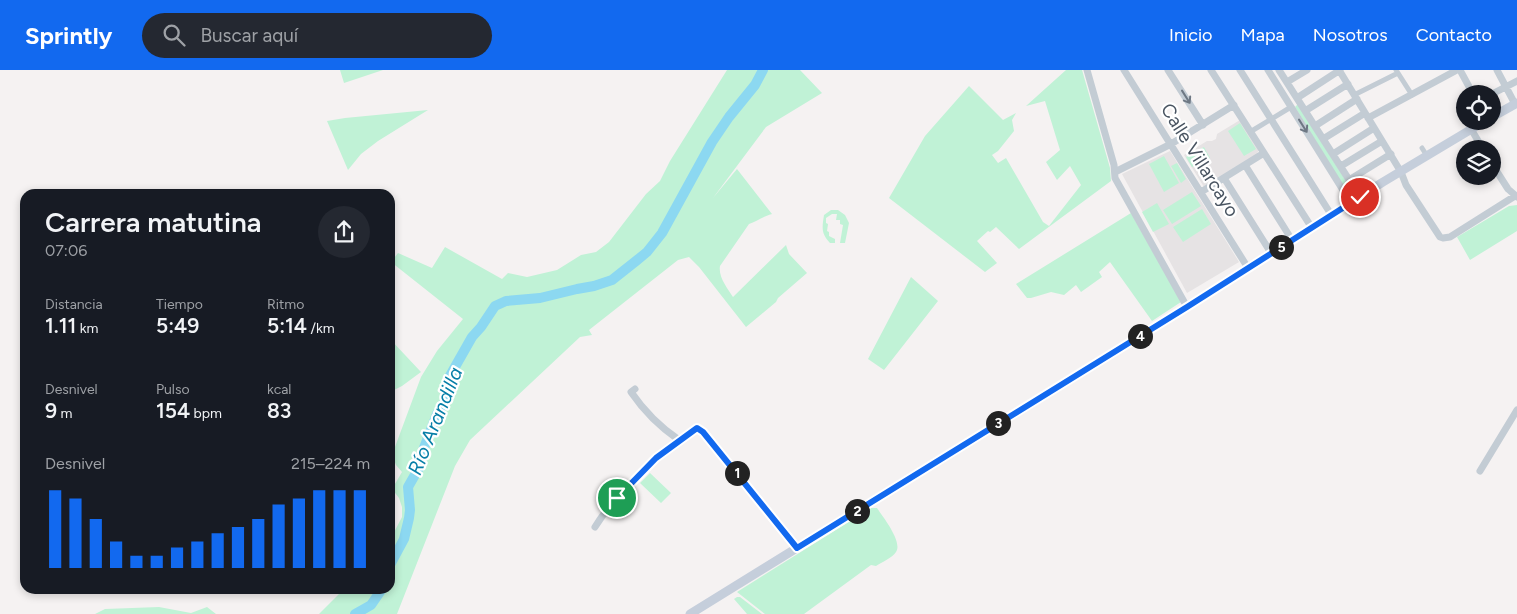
<!DOCTYPE html>
<html lang="es">
<head>
<meta charset="utf-8">
<style>
	:root { --surface:#171b24; --page:#242831; --text:#f1f3f6; --muted:#9ea1a6; --accent:#1269ef }
	body { margin:0; font-family:Figtree,sans-serif; background:var(--page); color:var(--text); height:100vh; display:flex; flex-direction:column; font-size:19px; white-space:nowrap }
	* { box-sizing:border-box; margin:0 }
	p { font-size:16px; color:var(--muted) }
	.icon { flex:none; width:28px; height:28px; fill:none; stroke:currentColor; stroke-width:2; stroke-linecap:round; stroke-linejoin:round }
	.map { position:relative; flex:1; overflow:hidden }
	.side { position:absolute; left:20px; top:119px; width:375px; height:405px; display:flex; flex-direction:column; background:var(--surface); border-radius:15px; box-shadow:0 2px 8px #0003 }
	.side>* { flex:none }
	.controls { position:absolute; left:1456px; top:15px; display:grid; gap:10px }
	.controls a { display:grid; place-items:center; width:45px; height:45px; border-radius:50%; background:var(--surface); box-shadow:0 2px 8px #0003; font-size:25px }
	.pin { position:absolute; display:grid; place-items:center; width:42px; height:42px; color:#fff; margin:-21px; border:2px solid #fff; border-radius:50%; box-shadow:0 1px 5px #0007 }
	.km { position:absolute; width:25px; height:25px; margin:-12px; border-radius:50%; background:#222; color:#fff; font-size:14px; line-height:25px; text-align:center }
	.round { display:grid; place-items:center; flex:none; width:52px; height:52px; border-radius:26px; background:var(--page) }
	.head { display:flex; align-items:center; justify-content:space-between; height:85px; padding:0 25px }
	h1 { font-size:28px; font-weight:600; line-height:38px }
	.metrics { display:grid; grid-template-columns:repeat(3,1fr); gap:8px; height:85px; padding:5px 25px }
	.metrics div { display:grid; align-content:center }
	.metrics b { font-size:21px; font-weight:600 }
	.metrics small { font-size:14px; font-weight:400 }
	.metrics p { font-size:14px }
	.chart { height:140px; padding:10px 25px }
	.chart p { display:flex; justify-content:space-between }
	.chart svg { width:100%; height:90px; margin-top:5px; stroke:var(--accent); stroke-width:6 }
	header { display:flex; align-items:center; gap:30px; box-sizing:border-box; height:70px; padding:0 25px; background:var(--accent); color:#fff }
	header strong { font-size:24px }
	nav { display:flex; gap:28px; margin-inline-start:auto; font-size:18px }
	.search { width:350px; height:45px; background:var(--page); display:flex; align-items:center; gap:12px; box-sizing:border-box; padding:0 18px; border-radius:28px; color:var(--muted); font-size:19px }
	.map>svg:first-child { display:block }
	.education { fill:#e6e3e4 }
	.green { fill:#c0f2d6 }
	.lines { fill:none; stroke-linecap:round; stroke-linejoin:round }
	.river { stroke:#8cd8f1; stroke-width:10 }
	.pedestrian { stroke:#c3ccd4; stroke-width:5 }
	.minor { stroke:#c3ccd4; stroke-width:7 }
	.secondary { stroke:#c5cedb; stroke-width:9 }
	.oneway { stroke:#6e7884 }
	.route-casing { stroke:#fff; stroke-width:10 }
	.route { stroke:#1269ef; stroke-width:6 }
	.labels { text-anchor:middle; dominant-baseline:central; stroke-width:4.5; stroke-linejoin:round; paint-order:stroke }
	.street-label { font-size:19px; fill:#495461; stroke:#fff }
	.water-label { font-size:20px; font-style:italic; fill:#067ea7; stroke:#fff }
</style>
</head>
<body>
<header>
<strong>Sprintly</strong>
<div class="search"><svg class="icon" aria-label="search" viewBox="0 0 24 24"><circle cx="10" cy="10" r="6"/><path d="M15 15l6 6"/></svg>Buscar aquí</div>
<nav><a>Inicio</a><a>Mapa</a><a>Nosotros</a><a>Contacto</a></nav>
</header>
<div class="map">
<svg width="1517" height="544" viewBox="0 0 1517 544">
	<rect width="100%" height="100%" fill="#f5f2f2"/>
	<path class="education" d="M1240,50l19,29 -2,5 -53,33 -20,-32 23,-14h5l4,-2 1,-5z
		M1170,81l69,111 -52,31 -65,-119z"/>
	<path class="green" d="M340,0h43l-39,13z
		M727,0h73l22,23 -56,34 -53,71 24,-29 35,45c-8,2 -15,7 -23,10l-29,42c-2,11 8,23 13,31l53,-52 3,9 18,19 -29,25 -2,4 -30,25 -47,-60 -10,-10 -11,3 -89,70 3,5 -12,2 -110,103 -15,26 -58,148h-78l25,-25h46v-49l12,-23v-10l-3,-9 -7,-9 10,-17 -6,-7 -4,-10 29,-78 16,-26 26,-32 -72,-57 7,-9 34,15 13,-21 57,32 6,-6 19,4 30,-7 24,-15 15,-3 13,-10 37,-48 14,-13 10,-20z
		M1066,0h16l28,98 1,13 -92,68 -23,-22 -6,5 -2,-1 -11,10 20,22 -12,9 -96,-74 36,-62 44,-50 34,34 13,-7 -4,7 2,11 -16,20 -6,4 6,8 8,-5 37,64 6,4 32,-41 -11,-19 -13,14 -11,-18 14,-12 -15,-49 -19,5z
		M1297,35h1l53,84 -1,3h-3l-52,-85z
		M428,40l-50,31 -17,13 -13,16 -21,-49 18,-3z
		M1240,53l16,26 -12,7 -16,-25z
		M1204,77l6,11 -18,9 -6,-10z
		M1164,86l15,27 -15,9 -15,-28z
		M1177,93l9,16 -5,4 -10,-17z
		M1192,122l9,14 -29,18 -9,-14z
		M1157,133l12,21 -16,8 -11,-20z
		M1517,135v26l-47,29 -13,-23 52,-31z
		M1202,139l9,15 -28,18 -10,-15z
		M831,140h7l7,5 4,8 -4,20h-5l3,-18 -3,-1v-4h-4l1,-6h-5l-6,4v5l2,1 -1,7 2,1v4l6,3v4h-5c-9,-10 -8,-15 -6,-28z
		M1131,143l50,89 -29,19 -42,-59 -11,10 3,5 -21,15 -5,-7 -12,10 -13,-3 -20,6h-4l-11,-14z
		M911,207l27,24 -54,69 -16,-11z
		M390,269l31,33 -19,14 -12,6z
		M650,403l21,20 -10,10 -21,-20z
		M871,438h6c6,9 26,34 19,44 -4,6 -14,10 -20,14l-5,-1 -67,49h-39l-28,-22z
		M737,527h3l22,17h-15l-13,-15z
		M159,537l32,6 16,-6 9,7h-121l10,-5z"/>
	<g class="lines">
		<path class="river" d="M390,495l14,-26 5,-21 1,-8 -2,-23 12,-21 2,-13 15,-39 11,-17 -1,-16 25,-44 9,-10 14,-21 11,-5 34,-3 37,-9 17,-3 18,-6 24,-19 11,-9 15,-19 50,-91 17,-25 26,-32 8,-15
			M355,544l16,-9 11,-16"/>
		<path class="pedestrian" d="M1396,0l16,25
			M1354,25l44,-22
			M1250,62l41,-25
			M1422,78l5,8"/>
		<path class="minor" d="M1087,0l27,95 1,13 72,129
			M1124,0l124,198
			M1168,0l35,55
			M1211,0l101,158
			M1240,0l92,146
			M1268,0l83,133
			M1279,0l81,127
			M1339,0l62,102 5,13 34,52 3,1 7,-1 65,-41
			M1460,0l13,24
			M1497,0l18,34
			M1287,12l20,-12
			M1492,24l25,-13
			M1297,28l43,-28
			M1305,41l43,-27
			M1368,48l89,-48
			M1315,56l42,-27
			M1471,59l12,20
			M1323,69l42,-26
			M1333,84l41,-26
			M1492,94l16,25 9,8
			M1245,95l47,75
			M1341,96l41,-25
			M1115,102l56,-28 63,-39
			M1224,108l47,75
			M1349,110l42,-26
			M1201,122l63,-39
			M635,319l-4,3c13,19 29,35 48,48l18,-12 6,4 94,116
			M1480,401l37,-61
			M595,457c21,-34 53,-62 84,-87"/>
		<path class="secondary" d="M1492,47l25,-14
			M690,544l497,-307 196,-125 102,-61"/>
	</g>
	<defs><path id="oneway-shaft" d="M-6 0H5M1.5-3L5.5 0L1.5 3" fill="none" stroke-width="1.6" stroke-linecap="round" stroke-linejoin="round" transform="scale(1.25)"/></defs>
	<g class="oneway">
		<use href="#oneway-shaft" transform="translate(1186 27) rotate(58)"/>
		<use href="#oneway-shaft" transform="translate(1303 56) rotate(58)"/>
	</g>
	<g class="lines">
		<defs>
			<path id="route" d="M617,428l39,-40 41,-30 6,4 94,116 390,-241 173,-110"/>
		</defs>
		<use href="#route" class="route-casing"/>
		<use href="#route" class="route"/>
	</g>
	<g class="labels">
		<g class="street-label">
			<text transform="translate(1200 90) rotate(58)">Calle Villarcayo</text>
		</g>
		<g class="water-label">
			<text transform="translate(435 351) rotate(-68)">Río Arandilla</text>
		</g>
	</g>
</svg>
<div class="controls">
<a><svg class="icon" aria-label="locate" viewBox="0 0 24 24"><circle cx="12" cy="12" r="6"/><path d="M12 2v4M12 18v4M2 12h4M18 12h4"/></svg></a>
<a><svg class="icon" aria-label="layers" viewBox="0 0 24 24"><path d="M12 4l9 5-9 5-9-5zM3 14l9 5 9-5"/></svg></a>
</div>
<div class="pin" style="left:617px;top:428px;background:#1e9e55"><svg class="icon" aria-label="arrive" viewBox="0 0 24 24"><path d="M6 21V4h12l-3 4 3 4H6"/></svg></div>
<div class="pin" style="left:1360px;top:127px;background:#d93025"><svg class="icon" aria-label="check" viewBox="0 0 24 24"><path d="M5 12l5 5 9-10"/></svg></div>
<b class="km" style="left:737px;top:403px">1</b>
<b class="km" style="left:857px;top:441px">2</b>
<b class="km" style="left:998px;top:353px">3</b>
<b class="km" style="left:1140px;top:266px">4</b>
<b class="km" style="left:1281px;top:177px">5</b>
<section class="side">
<div class="head"><div><h1>Carrera matutina</h1><p>07:06</p></div><a class="round"><svg class="icon" aria-label="share" viewBox="0 0 24 24"><path d="M12 15V3M7 8l5-5 5 5M5 13v7h14v-7"/></svg></a></div>
<div class="metrics">
<div><p>Distancia</p><b>1.11<small> km</small></b></div>
<div><p>Tiempo</p><b>5:49</b></div>
<div><p>Ritmo</p><b>5:14<small> /km</small></b></div>
</div>
<div class="metrics">
<div><p>Desnivel</p><b>9<small> m</small></b></div>
<div><p>Pulso</p><b>154<small> bpm</small></b></div>
<div><p>kcal</p><b>83</b></div>
</div>
<div class="chart"><p><span>Desnivel</span>215–224 m</p>
<svg viewBox="0 0 160 44" preserveAspectRatio="none"><path d="M5 44V6M15 44V10M25 44V20M35 44V31M45 44V38M55 44V38M65 44V34M75 44V31M85 44V27M95 44V24M105 44V20M115 44V13M125 44V10M135 44V6M145 44V6M155 44V6"/></svg>
</div>
</section>
</div>
</body>
</html>
